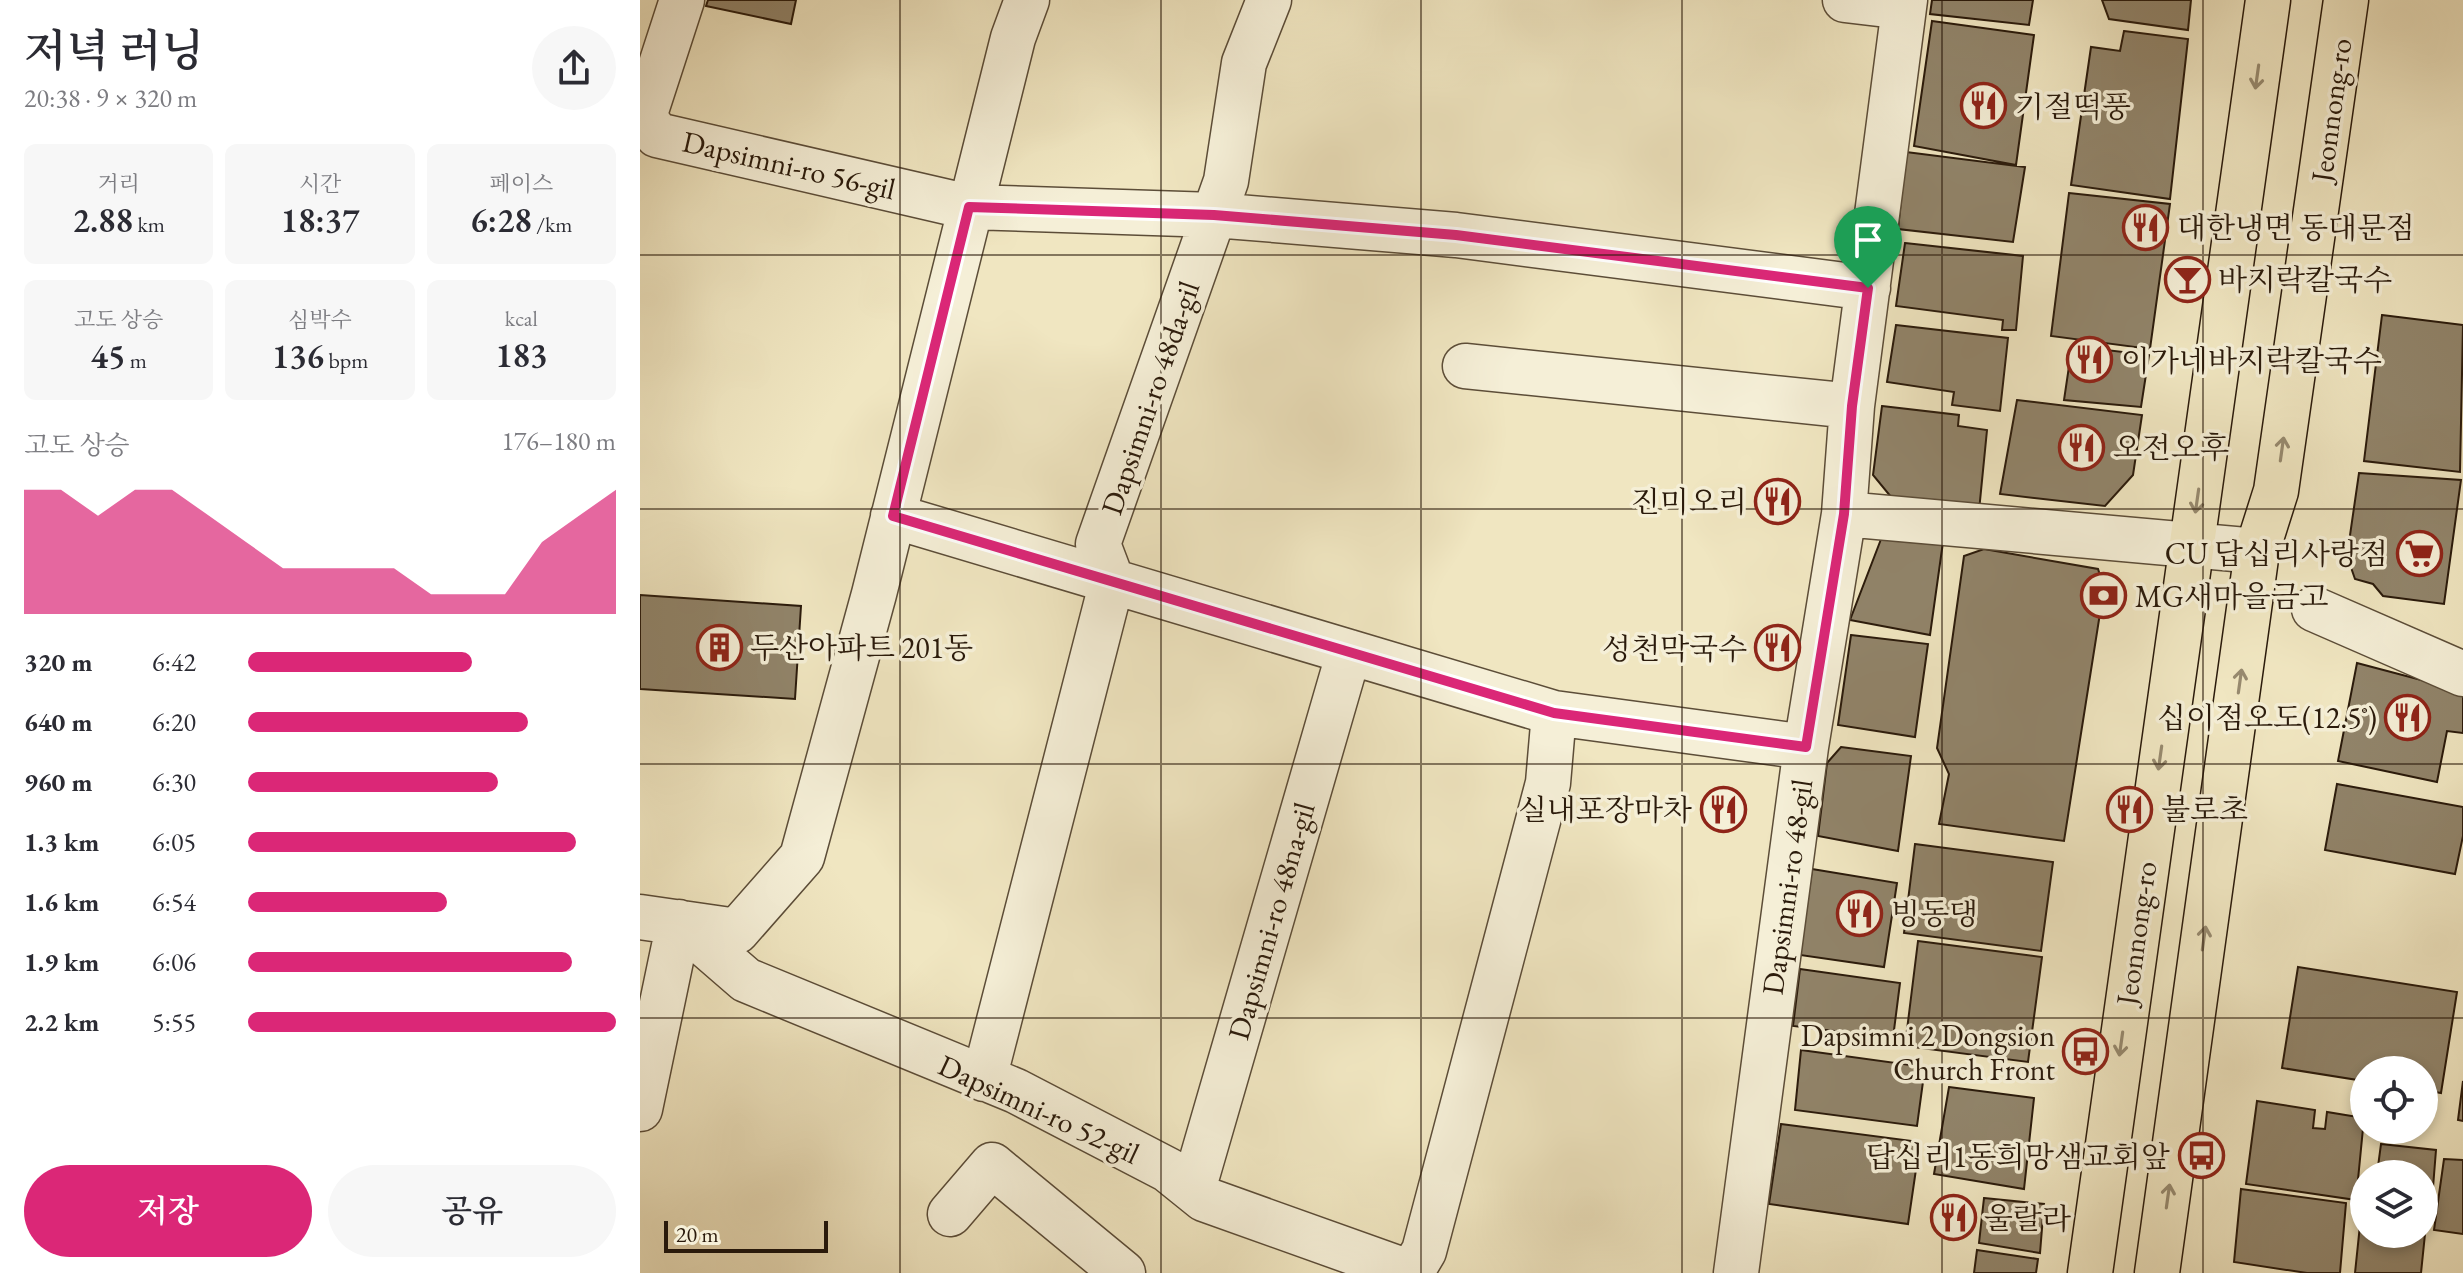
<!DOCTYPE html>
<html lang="ko">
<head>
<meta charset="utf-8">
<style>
	:root { --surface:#fff; --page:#f7f7f7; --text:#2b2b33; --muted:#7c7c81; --accent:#db2777 }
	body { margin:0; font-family:"EB Garamond","Noto Serif KR",serif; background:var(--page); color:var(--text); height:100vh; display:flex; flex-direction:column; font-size:30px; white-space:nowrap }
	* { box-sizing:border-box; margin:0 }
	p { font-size:26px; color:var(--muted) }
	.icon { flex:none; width:44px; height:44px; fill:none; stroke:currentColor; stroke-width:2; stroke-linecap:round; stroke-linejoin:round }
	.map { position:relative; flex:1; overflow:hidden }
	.drawer { display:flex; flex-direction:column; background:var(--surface); width:640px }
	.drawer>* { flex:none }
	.tools { position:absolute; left:1710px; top:1056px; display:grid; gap:16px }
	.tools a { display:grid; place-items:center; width:88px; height:88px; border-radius:50%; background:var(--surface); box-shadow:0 4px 12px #0003; font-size:40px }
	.scale { position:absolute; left:24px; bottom:20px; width:164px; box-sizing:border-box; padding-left:8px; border:4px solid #2a1a0b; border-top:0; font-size:22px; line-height:28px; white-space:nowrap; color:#2a1a0b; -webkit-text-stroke:6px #f5efd7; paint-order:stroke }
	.pin { position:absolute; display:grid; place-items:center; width:68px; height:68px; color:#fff; margin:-82px -34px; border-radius:50% 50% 50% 0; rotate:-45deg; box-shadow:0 0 8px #0007 }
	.pin .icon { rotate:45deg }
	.round { display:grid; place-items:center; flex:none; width:84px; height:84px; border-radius:42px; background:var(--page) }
	.head { display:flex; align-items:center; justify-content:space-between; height:136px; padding:0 24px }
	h1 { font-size:44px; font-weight:600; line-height:60px }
	.stats { display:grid; grid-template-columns:repeat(3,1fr); gap:12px; height:136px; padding:8px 24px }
	.stats div { display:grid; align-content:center; border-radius:12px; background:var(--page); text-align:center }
	.stats b { font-size:34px; font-weight:600 }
	.stats small { font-size:22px; font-weight:400 }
	.stats p { font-size:22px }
	.chart { height:224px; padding:16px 24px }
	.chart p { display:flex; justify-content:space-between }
	.chart svg { width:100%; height:144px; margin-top:8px; fill:var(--accent); opacity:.7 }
	.cta { display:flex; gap:16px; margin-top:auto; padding:16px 24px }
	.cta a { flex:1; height:92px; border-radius:48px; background:var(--accent); color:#fff; font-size:32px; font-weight:600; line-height:92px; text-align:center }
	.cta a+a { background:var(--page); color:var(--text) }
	ul { padding:0 24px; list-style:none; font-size:26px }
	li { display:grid; grid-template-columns:128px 96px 1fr; align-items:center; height:60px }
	li i { height:20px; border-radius:10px; background:var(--accent) }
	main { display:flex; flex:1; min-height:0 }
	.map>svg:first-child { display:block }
	.building { fill:#91846a; stroke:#2a1a0b; stroke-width:2 }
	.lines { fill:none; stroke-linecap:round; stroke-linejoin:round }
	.minor-casing { stroke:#5c4d38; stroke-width:47 }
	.major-casing { stroke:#2a1a0b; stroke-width:47 }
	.minor { stroke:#f5efd7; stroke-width:44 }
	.major { stroke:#f0e6c1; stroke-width:44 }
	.oneway { stroke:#978a6f }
	.route-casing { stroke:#fff; stroke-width:16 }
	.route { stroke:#db2777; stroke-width:10 }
	.grid { fill:none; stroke:#2a1a0b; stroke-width:2; stroke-opacity:0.55 }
	.labels { text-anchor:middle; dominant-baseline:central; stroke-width:7; stroke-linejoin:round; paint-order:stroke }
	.poi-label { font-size:30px; fill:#2a1a0b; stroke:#f5efd7; text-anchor:start }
	.street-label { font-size:30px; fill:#2a1a0b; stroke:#f5efd7 }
</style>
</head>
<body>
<main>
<section class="drawer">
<div class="head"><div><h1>저녁 러닝</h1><p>20:38 · 9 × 320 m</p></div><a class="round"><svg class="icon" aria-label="share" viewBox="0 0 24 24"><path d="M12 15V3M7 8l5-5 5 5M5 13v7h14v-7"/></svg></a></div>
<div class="stats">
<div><p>거리</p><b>2.88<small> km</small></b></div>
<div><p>시간</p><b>18:37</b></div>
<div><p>페이스</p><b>6:28<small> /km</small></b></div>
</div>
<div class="stats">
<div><p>고도 상승</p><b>45<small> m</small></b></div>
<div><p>심박수</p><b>136<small> bpm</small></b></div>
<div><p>kcal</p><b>183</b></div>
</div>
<div class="chart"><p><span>고도 상승</span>176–180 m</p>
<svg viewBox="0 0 160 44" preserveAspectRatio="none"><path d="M0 44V6L10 6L20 14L30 6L40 6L50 14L60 22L70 30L80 30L90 30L100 30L110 38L120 38L130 38L140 22L150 14L160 6V44z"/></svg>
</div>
<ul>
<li><b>320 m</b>6:42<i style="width:61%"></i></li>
<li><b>640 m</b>6:20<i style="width:76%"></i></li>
<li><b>960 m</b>6:30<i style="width:68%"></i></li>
<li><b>1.3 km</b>6:05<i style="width:89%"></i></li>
<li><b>1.6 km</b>6:54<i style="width:54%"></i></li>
<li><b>1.9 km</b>6:06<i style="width:88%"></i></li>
<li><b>2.2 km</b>5:55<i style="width:100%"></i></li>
</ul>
<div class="cta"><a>저장</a><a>공유</a></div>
</section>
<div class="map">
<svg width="1823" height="1273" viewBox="0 0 1823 1273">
	<rect width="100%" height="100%" fill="#f0e6c1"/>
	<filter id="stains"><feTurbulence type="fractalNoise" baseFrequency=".0025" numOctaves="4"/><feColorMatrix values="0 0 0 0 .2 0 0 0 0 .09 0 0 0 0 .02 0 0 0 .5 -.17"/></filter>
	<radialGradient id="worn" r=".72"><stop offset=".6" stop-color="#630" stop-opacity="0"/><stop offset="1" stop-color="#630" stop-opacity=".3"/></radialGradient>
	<path class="building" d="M68,0h88l-5,24 -85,-18z
		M1292,0h101l-4,25 -99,-11z
		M1462,0h89l-3,30 -79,-11z
		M1292,21l102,14 -18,130 -102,-19z
		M1484,31l64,8 -18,160 -99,-14 20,-138 29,4z
		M1266,152l119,15 -12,75 -115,-13z
		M1429,193l101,11 -20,145 -99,-13z
		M1265,243l118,13 -7,74h-14l1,-10 -107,-14z
		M1742,315l81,10 -3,147 -96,-11z
		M1256,325l112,13 -8,73 -48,-6 2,-13 -67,-10z
		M1432,346l77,9 -8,52 -77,-7z
		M1377,400l125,15 -9,60 -28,31 -105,-12z
		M1242,406l77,9 -1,11 29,4 -8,81 -83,-8 -23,-28z
		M1719,473l102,7 -17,124 -61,-8 -10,-12 -18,-5 -8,-23z
		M1243,534l60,8 -13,93 -80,-15z
		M1344,549l114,20 6,19 -40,253 -125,-17 10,-50 -12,-26 27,-192z
		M0,595l161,11 -6,93 -155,-10z
		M1211,635l77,9 -13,93 -77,-12z
		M1717,663l106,28v42l-16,-2 -10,51 -99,-21z
		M1201,747l70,9 -13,95 -80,-15 9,-73z
		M1697,784l126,23v29l-8,38 -130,-24z
		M1275,844l138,18 -12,89 -137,-18z
		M1172,869l85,14 -13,84 -84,-12z
		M1278,941l124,16 -14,105 -123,-16z
		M1658,967l159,25 -16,101 -17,-3v-20h-60v11l-82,-13z
		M1160,969l100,14 -7,55 -11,-2 -1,11 -23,-3v-10l-65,-8z
		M1161,1050l124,17 -8,59 -122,-16z
		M1823,1081v40l-5,-1z
		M1309,1087l85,11 -10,91 -90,-15z
		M1617,1101l58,9 -2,18 12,1 2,-17 37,6 -8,82 -110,-16z
		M1141,1124l139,18 -12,82 -139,-20z
		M1741,1144l55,6 -6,75 -6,-1v-50h-47z
		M1804,1159l19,1v74l-29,-4z
		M1601,1189l105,14 -6,70h-33l-73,-11z
		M1344,1198l60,6 -4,49 -61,-10z
		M1720,1225l4,1v8h61l-4,39h-66z
		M1337,1250l61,9 -2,14h-62z"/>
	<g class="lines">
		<defs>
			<path id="minor" d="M42,0l-38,117 13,18 312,72 245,8 242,20 412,53
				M1205,0l59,7
				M825,366l387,40
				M1204,514l413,37
				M253,516l661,197 252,34
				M1674,609l149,65
				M0,917l97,14 65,-74 72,-263 139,-556 14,-38
				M344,1079l128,-498 -14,-37 128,-363 18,-118 25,-63
				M0,1109l39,-187 67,58 270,111 152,79 36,29 207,74
				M553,1190l156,-538
				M310,1214l42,-49 131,108
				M771,1273l13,-22 124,-468 6,-70
				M1096,1273l70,-526 38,-233 8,-108 53,-406"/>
			<path id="major" d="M1450,1273l178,-1273
				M1517,1273l100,-722 19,-60 70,-491"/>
		</defs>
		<use href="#minor" class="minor-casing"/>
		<use href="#major" class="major-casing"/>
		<use href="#minor" class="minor"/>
		<use href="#major" class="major"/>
	</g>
	<defs><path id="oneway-shaft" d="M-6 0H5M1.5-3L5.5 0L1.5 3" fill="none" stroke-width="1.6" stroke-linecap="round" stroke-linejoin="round" transform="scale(2)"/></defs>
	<g class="oneway">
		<use href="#oneway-shaft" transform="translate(1617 77) rotate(98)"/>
		<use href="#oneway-shaft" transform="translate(1642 449) rotate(-82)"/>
		<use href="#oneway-shaft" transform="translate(1557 501) rotate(98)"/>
		<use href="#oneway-shaft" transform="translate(1600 681) rotate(-82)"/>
		<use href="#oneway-shaft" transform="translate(1520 758) rotate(98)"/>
		<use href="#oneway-shaft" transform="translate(1564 938) rotate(-82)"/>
		<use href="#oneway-shaft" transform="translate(1481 1044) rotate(98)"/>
		<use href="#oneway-shaft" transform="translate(1528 1196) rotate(-82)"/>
	</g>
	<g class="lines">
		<defs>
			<path id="route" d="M329,207l245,8 242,20 412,53 -16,118 -8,108 -38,233 -252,-34 -661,-197z"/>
		</defs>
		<use href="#route" class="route-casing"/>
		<use href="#route" class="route"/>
	</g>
	<path class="grid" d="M260,0v1273M521,0v1273M781,0v1273M1042,0v1273M1302,0v1273M1563,0v1273M0,255h1823M0,509h1823M0,764h1823M0,1018h1823"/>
	<defs>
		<symbol id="restaurant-ring" viewBox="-11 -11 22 22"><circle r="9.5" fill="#f5efd7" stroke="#8f2418" stroke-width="1.5"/><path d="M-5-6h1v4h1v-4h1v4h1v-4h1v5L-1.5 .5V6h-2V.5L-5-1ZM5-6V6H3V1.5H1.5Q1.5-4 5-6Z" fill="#8f2418"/></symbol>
		<symbol id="bar-ring" viewBox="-11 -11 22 22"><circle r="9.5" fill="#f5efd7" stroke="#8f2418" stroke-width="1.5"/><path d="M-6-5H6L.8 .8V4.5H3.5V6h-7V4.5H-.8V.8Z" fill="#8f2418"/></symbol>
		<symbol id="supermarket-ring" viewBox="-11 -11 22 22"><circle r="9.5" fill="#f5efd7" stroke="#8f2418" stroke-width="1.5"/><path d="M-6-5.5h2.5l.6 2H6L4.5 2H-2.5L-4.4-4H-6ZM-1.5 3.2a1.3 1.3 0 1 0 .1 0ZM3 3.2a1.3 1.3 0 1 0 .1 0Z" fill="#8f2418"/></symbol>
		<symbol id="bank-ring" viewBox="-11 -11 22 22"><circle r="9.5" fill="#f5efd7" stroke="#8f2418" stroke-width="1.5"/><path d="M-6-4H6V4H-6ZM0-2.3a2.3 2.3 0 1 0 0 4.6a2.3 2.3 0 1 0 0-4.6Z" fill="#8f2418"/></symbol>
		<symbol id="building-ring" viewBox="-11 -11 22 22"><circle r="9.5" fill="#f5efd7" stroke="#8f2418" stroke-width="1.5"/><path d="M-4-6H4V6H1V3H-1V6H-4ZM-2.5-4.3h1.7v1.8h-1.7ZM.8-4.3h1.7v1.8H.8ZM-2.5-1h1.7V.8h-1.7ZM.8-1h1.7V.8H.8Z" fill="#8f2418"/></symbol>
		<symbol id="bus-ring" viewBox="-11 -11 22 22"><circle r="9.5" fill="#f5efd7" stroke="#8f2418" stroke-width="1.5"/><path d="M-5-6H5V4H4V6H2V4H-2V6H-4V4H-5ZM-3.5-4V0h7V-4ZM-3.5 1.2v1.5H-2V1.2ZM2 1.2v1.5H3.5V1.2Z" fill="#8f2418"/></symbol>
	</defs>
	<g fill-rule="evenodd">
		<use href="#restaurant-ring" x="1318" y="80" width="51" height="51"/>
		<use href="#restaurant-ring" x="1480" y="202" width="51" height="51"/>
		<use href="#bar-ring" x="1522" y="254" width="51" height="51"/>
		<use href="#restaurant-ring" x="1424" y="334" width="51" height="51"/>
		<use href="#restaurant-ring" x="1416" y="422" width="51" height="51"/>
		<use href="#restaurant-ring" x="1112" y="476" width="51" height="51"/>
		<use href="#supermarket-ring" x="1754" y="528" width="51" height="51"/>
		<use href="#bank-ring" x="1438" y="570" width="51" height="51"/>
		<use href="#building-ring" x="54" y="622" width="51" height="51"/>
		<use href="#restaurant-ring" x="1112" y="622" width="51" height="51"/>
		<use href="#restaurant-ring" x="1742" y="692" width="51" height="51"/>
		<use href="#restaurant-ring" x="1058" y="784" width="51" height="51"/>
		<use href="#restaurant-ring" x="1464" y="784" width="51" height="51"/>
		<use href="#restaurant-ring" x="1194" y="888" width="51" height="51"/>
		<use href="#bus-ring" x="1420" y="1026" width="51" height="51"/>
		<use href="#bus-ring" x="1536" y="1130" width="51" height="51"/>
		<use href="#restaurant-ring" x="1288" y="1192" width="51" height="51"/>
	</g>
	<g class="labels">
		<g class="poi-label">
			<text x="1375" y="106">기절떡풍</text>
			<text x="1537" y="227">대한냉면 동대문점</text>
			<text x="1578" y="279">바지락칼국수</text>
			<text x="1481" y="360">이가네바지락칼국수</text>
			<text x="1473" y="447">오전오후</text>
			<text x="1107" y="501" text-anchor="end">진미오리</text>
			<text x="1748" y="553" text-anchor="end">CU 답십리사랑점</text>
			<text x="1495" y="596">MG새마을금고</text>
			<text x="110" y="647">두산아파트 201동</text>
			<text x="1107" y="648" text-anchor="end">성천막국수</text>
			<text x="1737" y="717" text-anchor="end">십이점오도(12.5˚)</text>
			<text x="1052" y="809" text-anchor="end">실내포장마차</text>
			<text x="1521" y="809">불로초</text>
			<text x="1251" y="913">빙동댕</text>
			<text x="1415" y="1035" text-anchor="end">Dapsimni 2 Dongsion<tspan x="1415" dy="34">Church Front</tspan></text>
			<text x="1530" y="1156" text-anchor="end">답십리1동희망샘교회앞</text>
			<text x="1344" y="1218">울랄라</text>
		</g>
		<g class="street-label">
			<text transform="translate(1691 110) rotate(-82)">Jeonnong-ro</text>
			<text transform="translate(149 165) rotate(13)">Dapsimni-ro 56-gil</text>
			<text transform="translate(510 398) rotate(-71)">Dapsimni-ro 48da-gil</text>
			<text transform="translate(1147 887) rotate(-82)">Dapsimni-ro 48-gil</text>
			<text transform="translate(631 921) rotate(-74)">Dapsimni-ro 48na-gil</text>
			<text transform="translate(1496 933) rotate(-82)">Jeonnong-ro</text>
			<text transform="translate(399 1109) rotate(25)">Dapsimni-ro 52-gil</text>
		</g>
	</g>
	<rect width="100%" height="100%" filter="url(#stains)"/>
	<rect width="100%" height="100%" fill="url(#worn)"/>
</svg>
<div class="tools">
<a><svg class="icon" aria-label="locate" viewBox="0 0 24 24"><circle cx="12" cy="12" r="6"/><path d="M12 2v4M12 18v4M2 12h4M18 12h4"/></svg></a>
<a><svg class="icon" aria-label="layers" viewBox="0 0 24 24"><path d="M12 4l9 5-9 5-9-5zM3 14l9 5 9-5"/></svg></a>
</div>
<div class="scale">20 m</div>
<div class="pin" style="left:1228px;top:288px;background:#1e9e55"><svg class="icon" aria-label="arrive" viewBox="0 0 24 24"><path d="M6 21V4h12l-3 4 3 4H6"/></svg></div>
</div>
</main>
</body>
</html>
